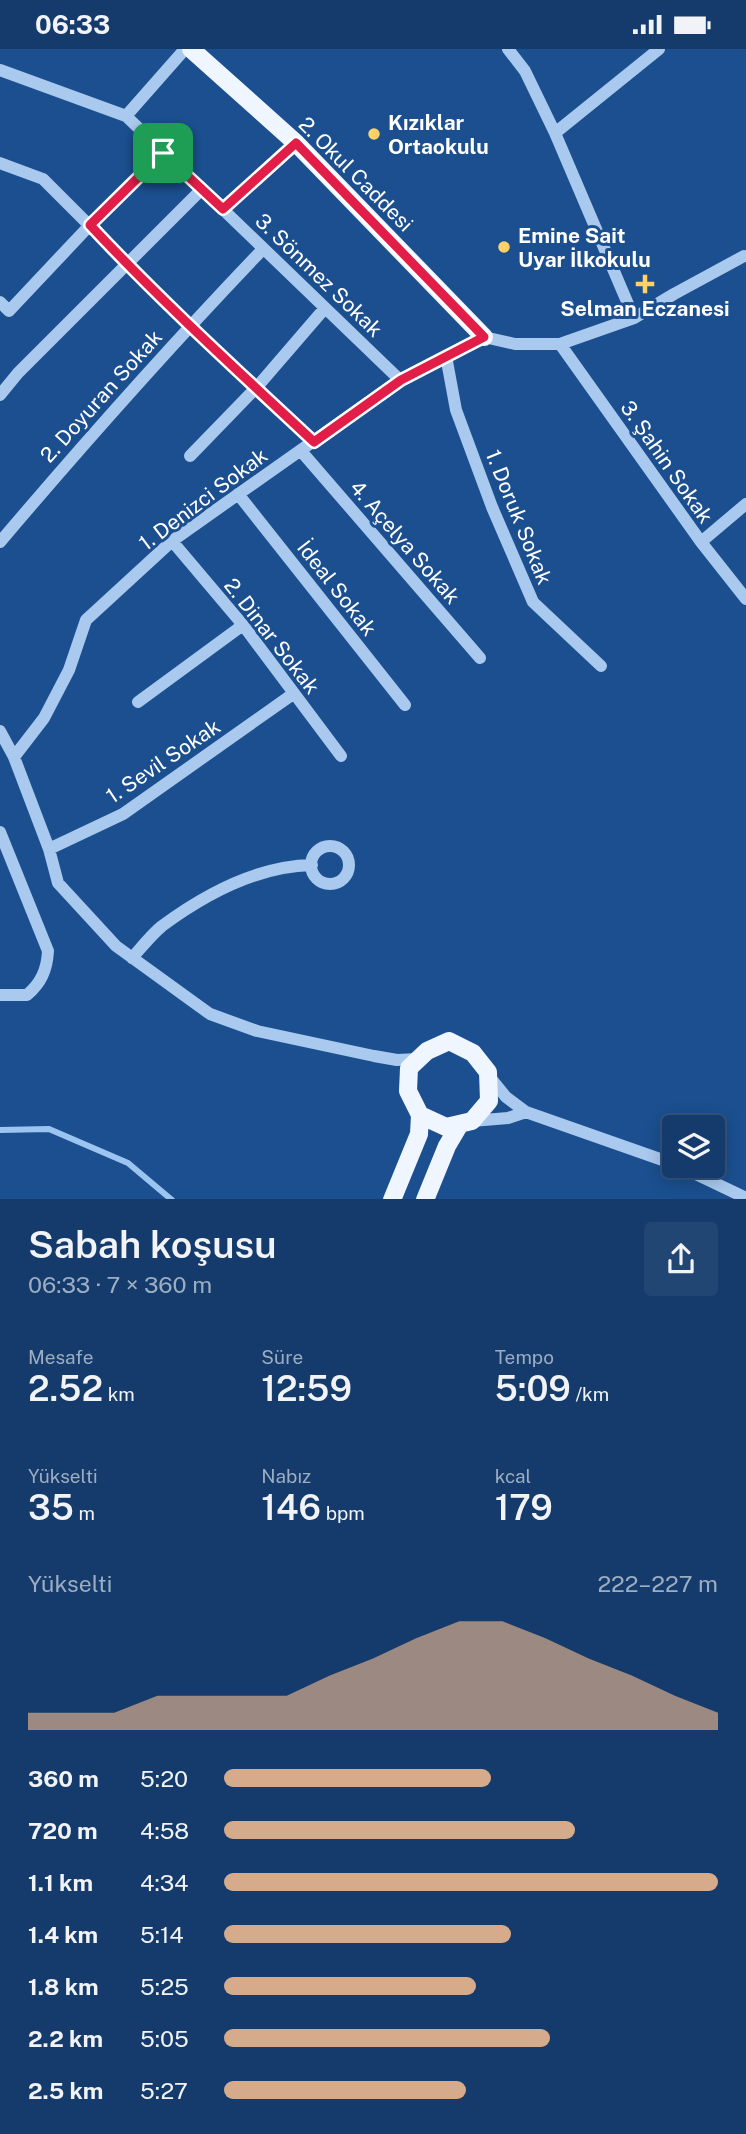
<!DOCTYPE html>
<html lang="tr">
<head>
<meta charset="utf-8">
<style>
	:root { --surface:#143b6b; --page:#214673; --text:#f1f3f6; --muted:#9dadc1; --line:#33557e; --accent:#d6ab8b }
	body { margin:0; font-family:"Public Sans",sans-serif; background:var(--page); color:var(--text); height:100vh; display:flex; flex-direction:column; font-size:26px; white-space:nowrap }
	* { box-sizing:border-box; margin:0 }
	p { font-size:23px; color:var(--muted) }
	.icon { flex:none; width:38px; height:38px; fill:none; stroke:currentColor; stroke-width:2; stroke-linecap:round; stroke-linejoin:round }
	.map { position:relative; height:1150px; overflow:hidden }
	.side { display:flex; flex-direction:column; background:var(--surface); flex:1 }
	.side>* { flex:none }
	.tools { position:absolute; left:662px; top:1066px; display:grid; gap:14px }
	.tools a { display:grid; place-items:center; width:63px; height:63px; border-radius:7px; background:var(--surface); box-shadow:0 4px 18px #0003,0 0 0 2px var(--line); font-size:35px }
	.pin { position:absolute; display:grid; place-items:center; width:60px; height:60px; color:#fff; margin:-30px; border-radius:14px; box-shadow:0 4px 10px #0006 }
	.round { display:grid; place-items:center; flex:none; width:74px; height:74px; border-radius:7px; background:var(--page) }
	.summary { display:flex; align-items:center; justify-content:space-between; height:119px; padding:0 28px }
	h1 { font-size:38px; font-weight:600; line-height:52px }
	.metrics { display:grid; grid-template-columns:repeat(3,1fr); gap:10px; height:119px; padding:7px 28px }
	.metrics div { display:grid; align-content:center }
	.metrics b { font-size:35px; font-weight:600 }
	.metrics small { font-size:19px; font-weight:400 }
	.metrics p { font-size:19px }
	.chart { height:196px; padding:14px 28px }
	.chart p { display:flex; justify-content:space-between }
	.chart svg { width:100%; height:126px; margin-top:7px; fill:var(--accent); opacity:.7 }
	ul { padding:0 28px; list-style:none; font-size:23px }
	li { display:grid; grid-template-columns:112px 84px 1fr; align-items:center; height:52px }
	li i { height:18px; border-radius:9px; background:var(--accent) }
	.status { display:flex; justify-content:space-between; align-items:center; height:49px; padding:0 35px; background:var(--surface); direction:ltr }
	.status svg { height:19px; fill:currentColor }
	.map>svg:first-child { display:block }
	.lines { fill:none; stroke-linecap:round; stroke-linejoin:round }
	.stream { stroke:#9cc4f0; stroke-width:6 }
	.minor { stroke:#a9c9ee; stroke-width:12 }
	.major { stroke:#f0f6ff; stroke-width:18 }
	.route-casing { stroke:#fff; stroke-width:14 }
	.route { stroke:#e11d48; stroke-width:9 }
	.poi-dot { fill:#ffd166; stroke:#1b4f8f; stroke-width:2.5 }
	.labels { text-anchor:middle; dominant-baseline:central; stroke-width:6; stroke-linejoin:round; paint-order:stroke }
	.poi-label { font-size:21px; font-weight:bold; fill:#fff; stroke:#1b4f8f; text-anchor:start }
	.street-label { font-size:21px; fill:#fff; stroke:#1b4f8f }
</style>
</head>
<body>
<div class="status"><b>06:33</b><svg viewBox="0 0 49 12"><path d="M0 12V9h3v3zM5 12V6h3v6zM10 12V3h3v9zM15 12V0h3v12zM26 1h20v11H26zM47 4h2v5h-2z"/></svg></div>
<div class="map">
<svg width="746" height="1151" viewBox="0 0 746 1151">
	<rect width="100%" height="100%" fill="#1b4f8f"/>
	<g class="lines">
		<path class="stream" d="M0,1081l49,-1 79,34 44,37"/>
		<path class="minor" d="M508,0l17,22 30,62 79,185
			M0,21l126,46 274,264
			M126,67l59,-67
			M555,84l104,-84
			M0,114l43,16 147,147 124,116
			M223,160l73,-66
			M0,253l9,9 81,-86 73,-72
			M560,295l141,198 45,57
			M446,307l10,54 36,97 41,95 68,64
			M0,346l18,-22 183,-183
			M301,402l179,207
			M190,407l66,-68 69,-80
			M238,445l167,211
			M172,492l71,84 98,131
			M0,493c85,-100 172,-198 263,-293
			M701,493l45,-38
			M138,653l105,-77
			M0,682l14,26 35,92 9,34 58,63 94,68 47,17 117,25 23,4 21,-1
			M14,708l30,-39 25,-48 17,-50 86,-79 228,-161 84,-43 31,7h45l74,-26 40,-24 70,-38
			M0,783l48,119c-1,19 -7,32 -21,44h-27
			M311 816a19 19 0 1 1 38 0a19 19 0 1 1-38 0Z
			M49,800l74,-35 170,-120
			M132,909c9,-10 19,-23 30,-32 42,-31 96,-60 150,-61
			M488,1026l18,22 20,15 148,52
			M472,1072l36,-3 18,-6
			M677,1116l69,33"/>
		<path class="major" d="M191,0l105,94 188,194
			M449,992l24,12 15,19 1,29 -17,20 -26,6 -26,-12 -12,-24 1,-23 18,-17z
			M392,1151l27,-66 1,-19
			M425,1151l22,-54 13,-22"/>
	</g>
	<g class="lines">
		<defs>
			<path id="route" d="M296,94l188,194 -83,43 -87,62c-76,-71 -153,-141 -224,-217l73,-72 60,56z"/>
		</defs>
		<use href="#route" class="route-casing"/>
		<use href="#route" class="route"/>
	</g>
	<g class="poi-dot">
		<circle cx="374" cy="85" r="7"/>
		<circle cx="504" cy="198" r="7"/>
		<path d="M641.5 224.5h7v7h7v7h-7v7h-7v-7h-7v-7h7z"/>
	</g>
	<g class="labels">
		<g class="poi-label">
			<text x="388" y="73">Kızıklar<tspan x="388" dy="24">Ortaokulu</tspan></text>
			<text x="518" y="186">Emine Sait<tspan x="518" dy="24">Uyar İlkokulu</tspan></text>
			<text x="645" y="259" text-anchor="middle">Selman Eczanesi</text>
		</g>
		<g class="street-label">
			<text transform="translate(356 125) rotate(45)">2. Okul Caddesi</text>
			<text transform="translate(319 226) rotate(44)">3. Sönmez Sokak</text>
			<text transform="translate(101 347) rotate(-48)">2. Doyuran Sokak</text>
			<text transform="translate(667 413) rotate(55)">3. Şahin Sokak</text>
			<text transform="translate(203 450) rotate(-37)">1. Denizci Sokak</text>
			<text transform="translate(519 468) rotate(68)">1. Doruk Sokak</text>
			<text transform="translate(405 493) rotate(49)">4. Açelya Sokak</text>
			<text transform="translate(337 539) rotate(52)">İdeal Sokak</text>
			<text transform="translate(272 587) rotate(52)">2. Dinar Sokak</text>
			<text transform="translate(163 712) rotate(-34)">1. Sevil Sokak</text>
		</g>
	</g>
</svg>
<div class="tools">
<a><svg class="icon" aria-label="layers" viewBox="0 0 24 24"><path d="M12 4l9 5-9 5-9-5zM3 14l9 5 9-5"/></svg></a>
</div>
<div class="pin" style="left:163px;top:104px;background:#1e9e55"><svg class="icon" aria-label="arrive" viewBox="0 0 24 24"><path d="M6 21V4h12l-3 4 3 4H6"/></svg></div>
</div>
<section class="side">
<div class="summary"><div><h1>Sabah koşusu</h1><p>06:33 · 7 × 360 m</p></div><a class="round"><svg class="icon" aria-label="share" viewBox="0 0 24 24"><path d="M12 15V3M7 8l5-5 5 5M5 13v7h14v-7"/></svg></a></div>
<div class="metrics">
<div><p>Mesafe</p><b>2.52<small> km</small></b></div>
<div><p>Süre</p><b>12:59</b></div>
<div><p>Tempo</p><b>5:09<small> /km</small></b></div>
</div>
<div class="metrics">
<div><p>Yükselti</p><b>35<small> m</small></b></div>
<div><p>Nabız</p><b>146<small> bpm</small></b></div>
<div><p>kcal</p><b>179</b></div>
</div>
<div class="chart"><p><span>Yükselti</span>222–227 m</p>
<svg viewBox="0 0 160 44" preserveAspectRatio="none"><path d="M0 44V38L10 38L20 38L30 32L40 32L50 32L60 32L70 25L80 19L90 12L100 6L110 6L120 12L130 19L140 25L150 32L160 38V44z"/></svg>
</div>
<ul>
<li><b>360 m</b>5:20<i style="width:54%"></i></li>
<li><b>720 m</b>4:58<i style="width:71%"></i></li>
<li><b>1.1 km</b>4:34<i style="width:100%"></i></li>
<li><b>1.4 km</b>5:14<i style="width:58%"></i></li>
<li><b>1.8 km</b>5:25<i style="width:51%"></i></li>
<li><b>2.2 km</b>5:05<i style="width:66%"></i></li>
<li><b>2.5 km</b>5:27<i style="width:49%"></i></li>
</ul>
</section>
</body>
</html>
